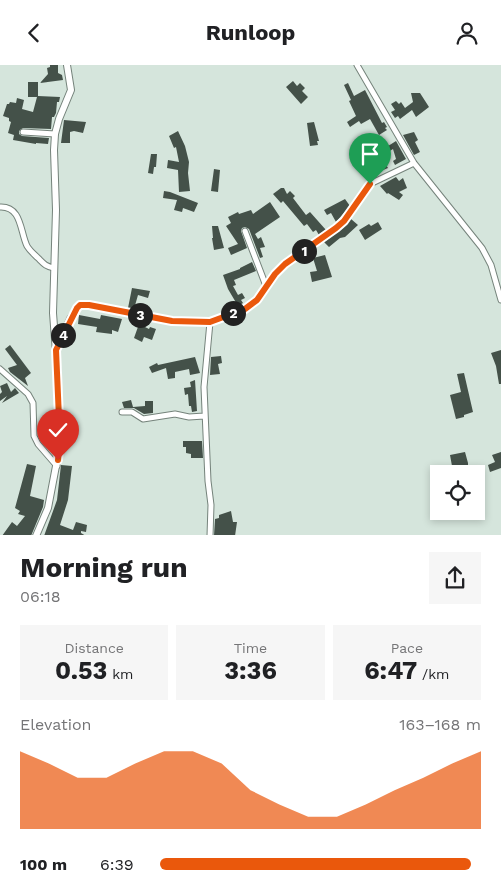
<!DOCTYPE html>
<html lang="en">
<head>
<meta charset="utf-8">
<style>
	:root { --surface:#fff; --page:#f6f6f6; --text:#202124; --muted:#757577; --accent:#ea580c }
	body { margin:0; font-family:"Work Sans",sans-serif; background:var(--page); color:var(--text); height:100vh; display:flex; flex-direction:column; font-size:19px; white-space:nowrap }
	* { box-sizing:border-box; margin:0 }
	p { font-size:16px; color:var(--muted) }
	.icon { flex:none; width:28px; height:28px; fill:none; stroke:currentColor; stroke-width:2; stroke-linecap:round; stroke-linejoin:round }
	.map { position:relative; height:470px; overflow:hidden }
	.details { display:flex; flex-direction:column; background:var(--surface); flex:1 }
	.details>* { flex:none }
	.buttons { position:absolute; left:430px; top:400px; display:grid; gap:10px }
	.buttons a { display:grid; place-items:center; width:55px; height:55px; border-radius:0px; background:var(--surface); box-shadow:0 2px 8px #0003; font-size:25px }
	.pin { position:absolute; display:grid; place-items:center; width:42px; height:42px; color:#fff; margin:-51px -21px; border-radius:50% 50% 50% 0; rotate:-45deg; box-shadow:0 0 5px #0007 }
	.pin .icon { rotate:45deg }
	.km { position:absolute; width:25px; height:25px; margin:-12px; border-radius:50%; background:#222; color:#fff; font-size:14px; line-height:25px; text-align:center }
	.round { display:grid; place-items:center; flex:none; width:52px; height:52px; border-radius:0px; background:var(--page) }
	.overview { display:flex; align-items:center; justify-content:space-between; height:85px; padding:0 20px }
	h1 { font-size:28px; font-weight:700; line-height:38px }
	.figures { display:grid; grid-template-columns:repeat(3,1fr); gap:8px; height:85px; padding:5px 20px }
	.figures div { display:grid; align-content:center; border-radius:0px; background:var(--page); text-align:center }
	.figures b { font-size:25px; font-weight:700 }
	.figures small { font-size:14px; font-weight:400 }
	.figures p { font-size:14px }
	.chart { height:140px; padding:10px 20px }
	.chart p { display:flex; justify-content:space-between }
	.chart svg { width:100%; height:90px; margin-top:5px; fill:var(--accent); opacity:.7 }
	ul { padding:0 20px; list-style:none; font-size:16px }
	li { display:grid; grid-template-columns:80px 60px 1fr; align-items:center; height:38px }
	li i { height:12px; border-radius:6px; background:var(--accent) }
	header { display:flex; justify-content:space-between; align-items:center; height:65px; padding:0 20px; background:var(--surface); font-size:22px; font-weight:700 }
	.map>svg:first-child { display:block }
	.building { fill:#445149 }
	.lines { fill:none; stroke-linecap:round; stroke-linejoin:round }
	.minor-casing { stroke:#75837b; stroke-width:7 }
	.tertiary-casing { stroke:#75837b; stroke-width:8 }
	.minor { stroke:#fff; stroke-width:5 }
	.tertiary { stroke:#fff; stroke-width:6 }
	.route-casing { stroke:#fff; stroke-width:10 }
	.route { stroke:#ea580c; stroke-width:6 }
</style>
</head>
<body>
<header><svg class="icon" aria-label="back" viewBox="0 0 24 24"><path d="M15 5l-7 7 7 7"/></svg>Runloop<svg class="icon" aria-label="person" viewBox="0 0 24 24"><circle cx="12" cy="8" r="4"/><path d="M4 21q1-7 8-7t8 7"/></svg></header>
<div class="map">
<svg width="501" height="471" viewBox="0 0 501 471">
	<rect width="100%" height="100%" fill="#d5e5dc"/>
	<path class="building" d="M50,0h8v8l4,2 1,5 -23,3 8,-9 -1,-6 3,-1z
		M293,16l4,5 3,-3 5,5 -3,3 6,6 -7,7 -15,-17z
		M28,17h10v14l22,1 -1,5h-2l-1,11 -2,4h-2l-1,12 -28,-1 -4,3v3l3,2 27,2 -1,6 -12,-1v1l-23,-4 1,-5 -6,-2 3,-11 -2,-1v-3l-6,-2 4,-12h2l1,-2 6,1 1,-5 7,2 -2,9 11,3 4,-15h-9z
		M348,18l6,13 11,-6 17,33 2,-1 3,5 -2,1 2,2 -8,5 -9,-16 -9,5 -2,-3 -9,6 -3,-5 9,-6 -7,-15 2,-1 -7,-15z
		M411,28h9l9,14 -13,10 -4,-7 -12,9 -2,-3 -3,2 -4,-6 4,-2 -4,-6 5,-3 3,3 2,-2 4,6 8,-6z
		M64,55l22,2 -3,11 -9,-2 -4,1v11h-9z
		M314,57l5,19h-2l1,4 -8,1 -3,-23z
		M178,66l7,15 4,16 -1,11 2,18 -11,1 -1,-22 -11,-2 1,-8 11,2 -3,-15 -2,1 -5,-12z
		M414,67l4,8 -3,2 5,10 -6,3 -11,-20z
		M396,76l10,18 -11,6 -2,-4 3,-2 -3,-10 -5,3 -3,-4z
		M375,85l11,15 2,3 -5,2 -6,-13 -15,11 -4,-5z
		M151,89h6l-1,13h-2l-1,7 -5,-1z
		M214,104l6,1 -2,22 -7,-1z
		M396,112l3,4 4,-3 4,10 -8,4 4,3 -4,5 -11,-7 -1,1 -7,-8z
		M281,123h3l3,6 3,-3 5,5 -2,2 13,17 4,-3 16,18 -7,5 -3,-5 -3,2 -6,-8 -3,2 -21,-25 -2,2 -8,-9z
		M164,126l6,1 28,11 -4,9 -11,-4 -1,4 -8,-2 3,-10 -14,-2z
		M345,134l5,7 -14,16 -5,-9 -4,2 -3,-5z
		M270,137l10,15 -25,17 3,5 3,-2 4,10 -5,1 3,9 -3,1 -11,-29 -4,-2 -3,1 -1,3 6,17 -16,7 -3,-7 10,-4 -12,-18 5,-3 -3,-6 10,-5 1,2 12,-4 2,4z
		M351,154l7,6 -13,12 -5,1 -11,9 -5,-5 15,-11z
		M378,157l4,7 -17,11 -6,-10 10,-6 2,2z
		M212,161h6l6,22 -10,2 -2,-12h1z
		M325,190l7,22 -20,5 -2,-10 7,-1 -4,-13z
		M252,197l4,9 -22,9 2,5 -3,1 5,9 4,-2 3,5 -4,2 2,3 -5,3 -10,-17 -5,-14 17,-6v-1z
		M132,223l18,3 -2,7 -10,-3 -4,14 -6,-1z
		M79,250l21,4 1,-4 21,4 -4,13 -6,-2v4l-16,-2 1,-5 -19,-3z
		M139,259l10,5 1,-2 6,2 -4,11 -8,-3 -2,5 -8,-4z
		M10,280l21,28 -6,5 3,8 -18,-14 -2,-4 9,-3 -12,-16z
		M501,285v34h-2l-3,-18 -5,-13z
		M221,291l1,7 -4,1 2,10 -10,1 1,-18z
		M195,292l5,16 -10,2 -1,-6 -14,3v6l-7,1 -2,-11 -14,5 -3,-6 8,-4 1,2z
		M464,308l9,39 -9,3v2l-8,2 -6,-24 11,-3 -4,-18z
		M195,315l2,31 -5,1 -1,-6h-2l-1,-12 -3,1 -1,-7 7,-1 -1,-5z
		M7,318l4,9 4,-4 4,5 -17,10 5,-7 -7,5v-7l2,-2 -2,-6z
		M131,335l2,7 12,-1v-5h8v12l-9,1 -10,-6h-10l-2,-6z
		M183,376h19l1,17h-12v-4l-5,-1v-6h-3z
		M465,387l3,11v3h-3l2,8h-11l-1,-9 -3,1 -2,-11z
		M501,387v16l-11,4 -2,-7 7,-3 -3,-7z
		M27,399l9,2 -6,30 14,4 -1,7 -12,29h-29l10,-14 5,4 8,-10 -7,-2 2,-3 -5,-3z
		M61,400l11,1 -4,34 -8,25 13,5 3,-8 11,3 -1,7 -5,-1v2l5,3h-42l13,-36z
		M231,446l2,11h4l-2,14h-21l1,-17 4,-1v-3z"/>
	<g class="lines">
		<defs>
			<path id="minor" d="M357,0l57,98 68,85 9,17 10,35
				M23,67l32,2
				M0,142c22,-1 20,25 27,39 3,5 7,8 11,12 6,6 7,8 16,10
				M245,166l21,55
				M56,284l14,-31 10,-13h9l83,16 38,1 35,-13 12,-9 18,-26 10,-10 51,-36 14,-14 20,-30 44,-21
				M0,304l28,25 5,9 1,33 4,8 19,22
				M122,347h10l11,7 32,-5 14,3 15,-1
				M210,471l1,-31 -3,-24 -4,-94 6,-65"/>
			<path id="tertiary" d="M36,471l12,-28 12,-63 -3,-79 -4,-53 3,-103 -2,-60 1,-16 4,-15 12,-29 -4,-25"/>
		</defs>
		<use href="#minor" class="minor-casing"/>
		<use href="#tertiary" class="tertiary-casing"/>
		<use href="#minor" class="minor"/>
		<use href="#tertiary" class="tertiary"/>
	</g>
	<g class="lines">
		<defs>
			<path id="route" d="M58,395l2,-19 -4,-91 21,-42 3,-3h9l83,16 38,1 35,-13 12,-9 18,-26 10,-10 51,-36 8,-7 26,-37"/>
		</defs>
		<use href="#route" class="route-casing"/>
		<use href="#route" class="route"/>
	</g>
</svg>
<div class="buttons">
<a><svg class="icon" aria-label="locate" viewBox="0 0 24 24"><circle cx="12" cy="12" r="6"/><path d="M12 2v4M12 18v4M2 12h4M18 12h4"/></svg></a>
</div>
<div class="pin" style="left:370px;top:119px;background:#1e9e55"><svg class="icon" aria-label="arrive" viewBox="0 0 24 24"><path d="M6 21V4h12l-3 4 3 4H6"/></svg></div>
<div class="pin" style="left:58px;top:395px;background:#d93025"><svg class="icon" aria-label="check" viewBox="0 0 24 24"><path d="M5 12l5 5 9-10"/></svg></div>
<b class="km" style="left:304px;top:186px">1</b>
<b class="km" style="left:233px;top:248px">2</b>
<b class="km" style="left:140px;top:250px">3</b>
<b class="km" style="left:63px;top:270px">4</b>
</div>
<section class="details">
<div class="overview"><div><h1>Morning run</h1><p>06:18</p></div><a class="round"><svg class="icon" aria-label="share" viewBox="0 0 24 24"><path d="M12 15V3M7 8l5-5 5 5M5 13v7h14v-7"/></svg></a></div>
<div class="figures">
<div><p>Distance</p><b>0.53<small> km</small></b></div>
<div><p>Time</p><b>3:36</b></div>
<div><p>Pace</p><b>6:47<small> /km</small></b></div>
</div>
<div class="chart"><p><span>Elevation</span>163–168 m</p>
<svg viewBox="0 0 160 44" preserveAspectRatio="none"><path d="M0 44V6L10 12L20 19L30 19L40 12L50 6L60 6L70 12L80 25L90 32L100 38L110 38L120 32L130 25L140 19L150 12L160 6V44z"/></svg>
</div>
<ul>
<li><b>100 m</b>6:39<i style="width:97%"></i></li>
</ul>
</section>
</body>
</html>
